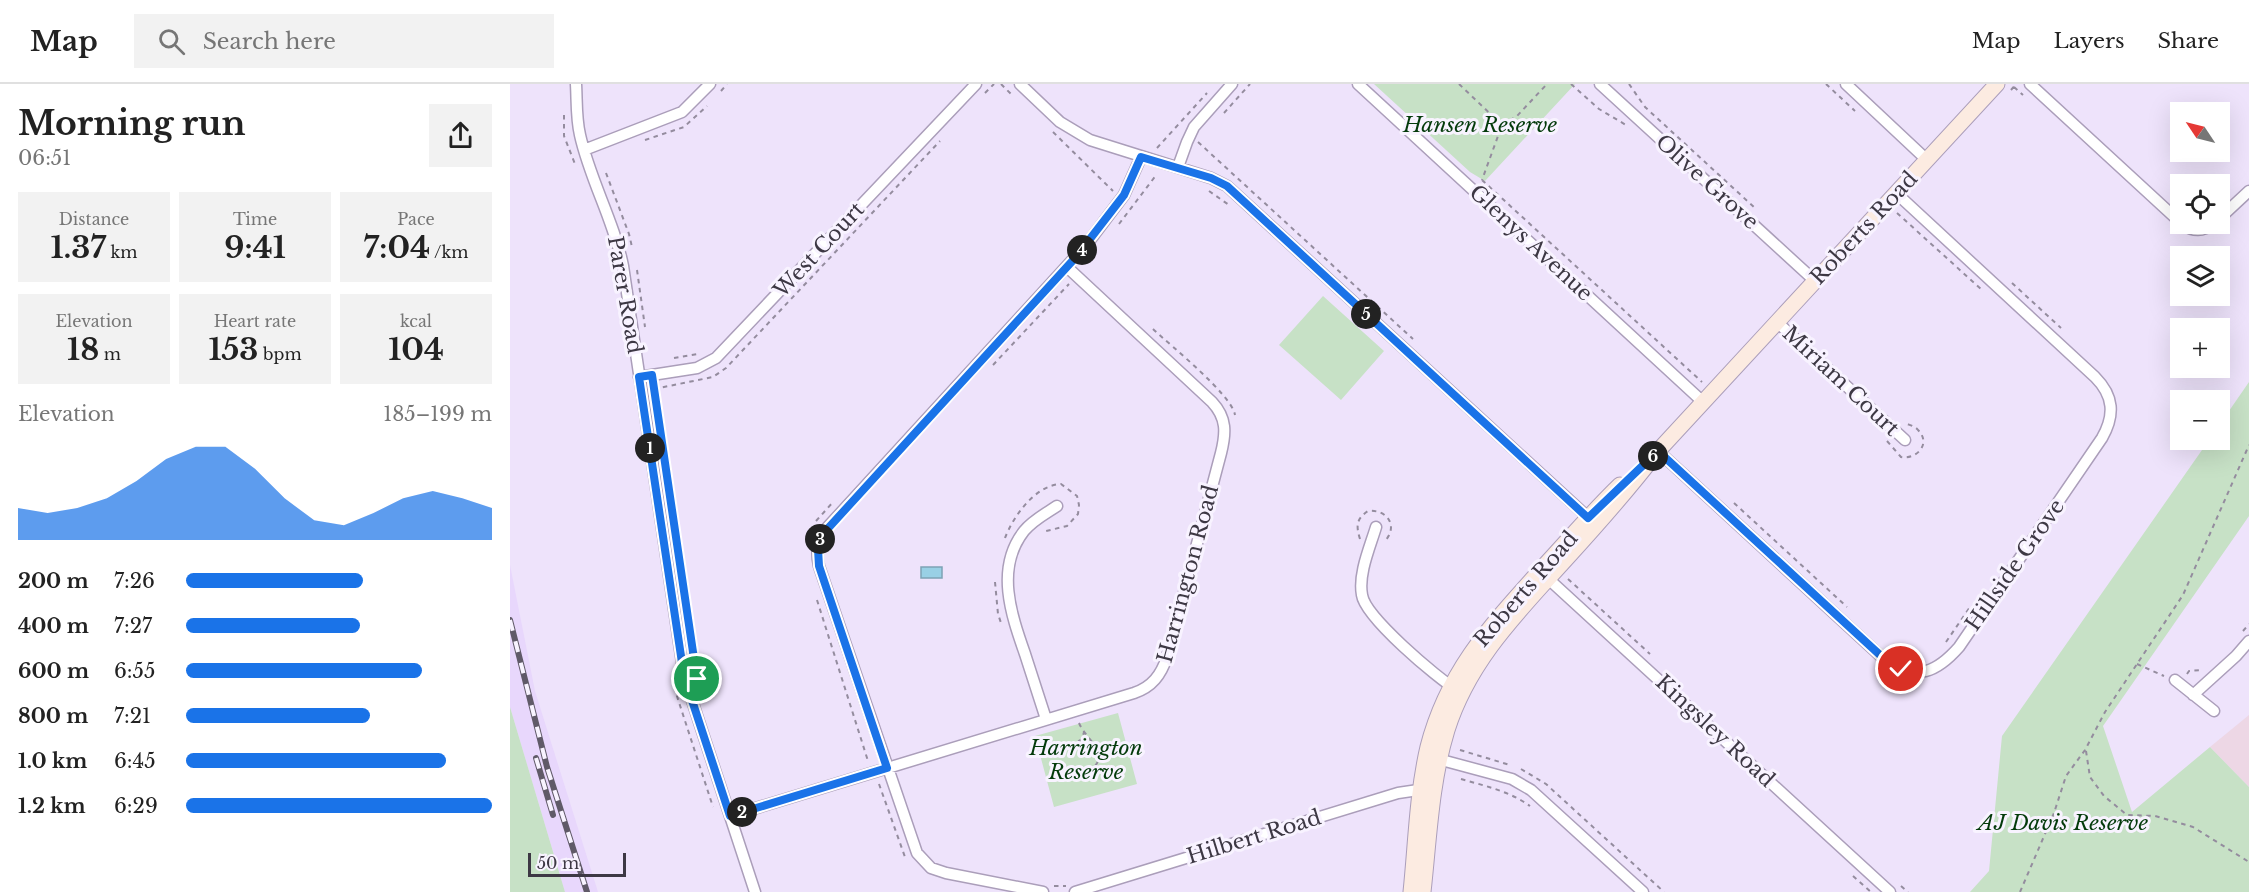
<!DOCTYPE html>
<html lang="en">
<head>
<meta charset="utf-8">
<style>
	:root { --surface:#fff; --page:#f2f2f2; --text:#222; --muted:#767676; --line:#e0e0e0; --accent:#1a73e8 }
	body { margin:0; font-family:"Libre Baskerville",serif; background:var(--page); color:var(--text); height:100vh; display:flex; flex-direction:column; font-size:22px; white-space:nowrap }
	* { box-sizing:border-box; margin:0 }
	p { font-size:20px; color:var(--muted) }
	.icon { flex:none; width:33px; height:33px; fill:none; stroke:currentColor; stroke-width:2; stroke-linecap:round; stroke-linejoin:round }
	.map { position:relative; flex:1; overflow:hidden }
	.drawer { display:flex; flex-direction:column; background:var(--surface); width:510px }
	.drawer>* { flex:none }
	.needle { width:39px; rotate:305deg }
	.tools { position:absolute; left:1660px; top:18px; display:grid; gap:12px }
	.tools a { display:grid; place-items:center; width:60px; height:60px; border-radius:0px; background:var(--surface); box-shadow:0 6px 24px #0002; font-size:30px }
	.scale { position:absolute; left:18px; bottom:15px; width:98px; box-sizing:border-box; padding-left:6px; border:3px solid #3d3844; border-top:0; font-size:16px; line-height:21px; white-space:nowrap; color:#3d3844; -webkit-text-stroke:4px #f8f3ff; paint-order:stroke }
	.pin { position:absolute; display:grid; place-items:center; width:51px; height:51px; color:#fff; margin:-26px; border:3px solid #fff; border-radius:50%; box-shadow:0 2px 6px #0007 }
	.km { position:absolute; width:30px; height:30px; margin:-15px; border-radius:50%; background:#222; color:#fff; font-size:16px; line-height:30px; text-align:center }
	.round { display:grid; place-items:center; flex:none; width:63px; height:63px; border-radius:0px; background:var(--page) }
	.headline { display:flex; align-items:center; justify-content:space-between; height:102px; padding:0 18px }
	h1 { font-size:33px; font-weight:800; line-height:45px }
	.figures { display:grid; grid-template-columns:repeat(3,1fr); gap:9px; height:102px; padding:6px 18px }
	.figures div { display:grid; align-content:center; border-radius:0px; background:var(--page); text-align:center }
	.figures b { font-size:30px; font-weight:800 }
	.figures small { font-size:16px; font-weight:400 }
	.figures p { font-size:16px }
	.chart { height:168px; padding:12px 18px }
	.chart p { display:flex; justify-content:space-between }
	.chart svg { width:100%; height:108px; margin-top:6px; fill:var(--accent); opacity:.7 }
	ul { padding:0 18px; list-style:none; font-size:20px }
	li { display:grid; grid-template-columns:96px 72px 1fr; align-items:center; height:45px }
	li i { height:15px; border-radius:8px; background:var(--accent) }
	header { display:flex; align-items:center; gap:36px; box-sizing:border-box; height:84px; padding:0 30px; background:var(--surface); border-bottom:2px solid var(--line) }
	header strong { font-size:28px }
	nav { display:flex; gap:33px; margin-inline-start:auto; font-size:21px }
	.search { width:420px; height:54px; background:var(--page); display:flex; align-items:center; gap:15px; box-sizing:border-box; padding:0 21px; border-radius:0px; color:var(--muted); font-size:22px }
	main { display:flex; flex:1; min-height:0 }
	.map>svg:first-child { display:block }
	.built { fill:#e8d7fc }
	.education { fill:#edd7e5 }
	.green { fill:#c7e1c6 }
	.water { fill:#99d0e5; stroke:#7da2b5; stroke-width:1.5 }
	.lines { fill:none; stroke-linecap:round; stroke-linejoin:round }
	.street-casing { stroke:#ab9eba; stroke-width:13 }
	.secondary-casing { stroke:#ab9eba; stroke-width:17 }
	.path { stroke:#948c9e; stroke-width:2; stroke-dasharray:4.5 4.5; stroke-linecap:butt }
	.street { stroke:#fff; stroke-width:10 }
	.secondary { stroke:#fcebe1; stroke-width:15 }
	.rail-casing { stroke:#605a68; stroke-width:6 }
	.rail { stroke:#f8f3ff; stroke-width:4; stroke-dasharray:11; stroke-linecap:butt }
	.route-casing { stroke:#fff; stroke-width:12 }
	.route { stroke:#1a73e8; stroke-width:8 }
	.labels { text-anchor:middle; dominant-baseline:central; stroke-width:6; stroke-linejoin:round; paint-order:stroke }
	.park-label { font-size:21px; font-style:italic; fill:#043b0b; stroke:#f8f3ff }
	.street-label { font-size:21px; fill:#3d3844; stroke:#f8f3ff }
</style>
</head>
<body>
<header>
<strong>Map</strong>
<div class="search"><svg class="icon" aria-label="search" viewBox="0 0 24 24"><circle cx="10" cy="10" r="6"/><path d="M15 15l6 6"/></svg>Search here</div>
<nav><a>Map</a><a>Layers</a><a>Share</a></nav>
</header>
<main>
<section class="drawer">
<div class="headline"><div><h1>Morning run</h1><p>06:51</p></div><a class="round"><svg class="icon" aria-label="share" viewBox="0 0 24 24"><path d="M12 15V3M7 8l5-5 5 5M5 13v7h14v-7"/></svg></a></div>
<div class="figures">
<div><p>Distance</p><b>1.37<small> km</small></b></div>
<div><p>Time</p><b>9:41</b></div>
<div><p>Pace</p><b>7:04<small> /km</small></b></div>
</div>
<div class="figures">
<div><p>Elevation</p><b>18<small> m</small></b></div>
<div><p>Heart rate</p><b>153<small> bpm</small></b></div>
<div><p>kcal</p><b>104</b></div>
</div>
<div class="chart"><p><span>Elevation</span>185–199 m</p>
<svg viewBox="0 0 160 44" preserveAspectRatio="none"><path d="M0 44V31L10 33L20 31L30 27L40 20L50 11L60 6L70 6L80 15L90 27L100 36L110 38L120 33L130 27L140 24L150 27L160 31V44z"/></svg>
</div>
<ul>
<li><b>200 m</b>7:26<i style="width:58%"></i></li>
<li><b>400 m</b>7:27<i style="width:57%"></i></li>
<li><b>600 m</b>6:55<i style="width:77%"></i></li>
<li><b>800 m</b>7:21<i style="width:60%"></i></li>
<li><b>1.0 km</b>6:45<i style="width:85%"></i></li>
<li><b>1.2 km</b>6:29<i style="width:100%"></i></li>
</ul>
</section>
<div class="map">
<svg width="1739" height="808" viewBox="0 0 1739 808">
	<rect width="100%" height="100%" fill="#eee3fb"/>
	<path class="built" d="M0,481l25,126 63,201h-33l-55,-185z"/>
	<path class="education" d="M1739,631v72l-39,-40z"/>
	<path class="green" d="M864,0h201l-90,97 -15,-9z
		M813,212l61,55 -43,49 -62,-55z
		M1739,298v134l-146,210 29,86 78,-65 39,40v105h-279l19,-21 13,-135 207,-296h11v-16z
		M0,623l55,185h-55z
		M608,629l19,71 -83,23 -19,-71z"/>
	<path class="water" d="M411,483h21v11h-21z"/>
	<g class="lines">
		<defs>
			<path id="street" d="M66,0c1,17 0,34 4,51 10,45 34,86 43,131l61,410 71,216
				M510,0l40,38 30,18 121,38 16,8 366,336
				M848,0l345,318
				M1090,0l215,197
				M1336,0l81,76
				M1520,0l151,139
				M74,66l98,-38 28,-28
				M668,83l9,-25 7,-15 38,-43
				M1710,134l29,-27
				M1671,140c11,7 22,8 32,0
				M1267,238l128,118
				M129,293l58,-9 19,-10 260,-274
				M1148,367l229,211c30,19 50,10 72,-15l143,-209c13,-23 12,-42 -7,-61l-199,-184
				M866,443c-6,20 -18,47 -14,68 3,22 75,83 95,95
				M1033,490l347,318
				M1665,596l39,31
				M1683,611l43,-39 13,-15
				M536,635c-7,-22 -14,-44 -21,-65 -14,-40 -30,-86 -1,-123 9,-11 21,-17 33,-25
				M924,674l78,21 19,11 112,102
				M220,732l404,-123c18,-6 27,-18 33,-36l54,-204c5,-20 6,-35 -9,-51l-145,-135
				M533,808l-97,-19 -15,-5 -14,-15 -98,-287c-3,-13 -2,-25 6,-36l262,-286 37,-49 17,-38
				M565,808l323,-99 27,-4"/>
			<path id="secondary" d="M901,808c5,-48 6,-98 17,-145 20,-78 66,-125 117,-182 25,-27 49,-55 75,-80
				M913,808c6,-54 8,-110 24,-162 22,-70 72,-119 119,-171 32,-35 63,-70 92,-108l339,-367"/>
		</defs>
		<use href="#street" class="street-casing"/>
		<use href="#secondary" class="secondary-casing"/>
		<path class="path" d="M491,0l10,10
			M949,0l43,41 -20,55
			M1061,0l28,25 27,16
			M1119,0l16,23 110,101
			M1316,0l29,27
			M1504,3l9,8
			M1501,6l5,-6
			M211,7l6,-7
			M475,9l9,-9
			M714,29l26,-29
			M54,31v21l11,28
			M992,41l15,-9 30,-32
			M543,48l60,59
			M135,56l39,-13 23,-21
			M688,58l215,197
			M647,64l50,-55
			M96,89l23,61 3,13
			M972,96l220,202
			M699,107l20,14
			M1387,129l85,77
			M609,140l38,-50
			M127,186l8,57
			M1502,199l49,45
			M643,245c17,16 79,66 82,86
			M164,274l24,-4
			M483,281l76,-81
			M144,305l59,-12 13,-9 214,-227
			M1377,357l14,16c15,3 31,-13 17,-27 -3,-4 -9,-5 -13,-7
			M1224,419l113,104
			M306,437l18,-20
			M495,454c8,-21 30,-53 56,-54l16,12 2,9 -1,9 -11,12 -25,6
			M850,455c-4,-13 -4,-20 8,-28 20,-2 31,16 16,31
			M1058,495l82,75
			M485,498l3,32 4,12
			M307,516l51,161
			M1733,547l6,-7
			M1436,558l24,-35
			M1627,580l27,12
			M1677,590l2,-3 14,-1
			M164,603l39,120
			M569,639c8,19 36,31 7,51v3
			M563,664l1,-4 8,-5 2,-7
			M950,666l50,15
			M1576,667l4,26 14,19 23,19 28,1 38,11 56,35
			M1011,685l25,15 118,108
			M951,695c24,7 48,12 69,27
			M369,700l26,73
			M1343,792l18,16
			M544,802h12
			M1391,802l7,6
			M1510,808l34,-79 12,-37 19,-26 20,-38 78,-117 66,-150"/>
		<use href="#street" class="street"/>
		<use href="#secondary" class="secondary"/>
		<defs>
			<path id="rail" d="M0,536l37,147 40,125
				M26,674l17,57"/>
		</defs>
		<use href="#rail" class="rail-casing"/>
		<use href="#rail" class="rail"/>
	</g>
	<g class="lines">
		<defs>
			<path id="route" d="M187,595l-45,-304 -13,2 45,299 46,140 157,-48 -68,-202 -1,-17 3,-13 255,-279 48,-62 17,-38 70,21 16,8 361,332 70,-67 222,204 21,14"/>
		</defs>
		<use href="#route" class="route-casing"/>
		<use href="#route" class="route"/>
	</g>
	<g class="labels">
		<g class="park-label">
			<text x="970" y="41">Hansen Reserve</text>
			<text x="576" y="664">Harrington<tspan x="576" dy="24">Reserve</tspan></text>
			<text x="1553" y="739">AJ Davis Reserve</text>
		</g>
		<g class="street-label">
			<text transform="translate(1197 98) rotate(42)">Olive Grove</text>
			<text transform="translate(1354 144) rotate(-47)">Roberts Road</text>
			<text transform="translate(1021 159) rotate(43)">Glenys Avenue</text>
			<text transform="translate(309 166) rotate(-47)">West Court</text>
			<text transform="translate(115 211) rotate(80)">Parer Road</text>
			<text transform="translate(1331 297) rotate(43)">Miriam Court</text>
			<text transform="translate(1505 481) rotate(-55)">Hillside Grove</text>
			<text transform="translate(678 490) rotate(-75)">Harrington Road</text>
			<text transform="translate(1016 505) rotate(-49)">Roberts Road</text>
			<text transform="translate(1205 647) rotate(43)">Kingsley Road</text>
			<text transform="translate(744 753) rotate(-17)">Hilbert Road</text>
		</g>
	</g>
</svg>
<div class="tools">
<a><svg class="needle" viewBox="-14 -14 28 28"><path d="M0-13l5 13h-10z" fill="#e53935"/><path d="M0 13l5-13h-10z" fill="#767676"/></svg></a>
<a><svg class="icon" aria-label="locate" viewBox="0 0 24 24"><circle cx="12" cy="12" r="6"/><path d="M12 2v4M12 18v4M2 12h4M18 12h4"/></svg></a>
<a><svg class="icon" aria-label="layers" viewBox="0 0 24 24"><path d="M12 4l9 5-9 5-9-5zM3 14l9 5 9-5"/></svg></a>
<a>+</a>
<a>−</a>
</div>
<div class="scale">50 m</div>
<div class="pin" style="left:187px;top:595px;background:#1e9e55"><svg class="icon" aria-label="arrive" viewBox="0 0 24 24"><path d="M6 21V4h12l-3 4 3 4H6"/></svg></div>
<div class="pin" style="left:1391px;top:585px;background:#d93025"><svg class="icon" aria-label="check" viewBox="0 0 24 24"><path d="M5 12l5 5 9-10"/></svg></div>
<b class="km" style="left:140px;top:364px">1</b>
<b class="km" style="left:232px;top:728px">2</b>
<b class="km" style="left:310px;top:455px">3</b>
<b class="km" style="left:572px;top:166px">4</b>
<b class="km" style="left:856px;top:230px">5</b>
<b class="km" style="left:1143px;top:372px">6</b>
</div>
</main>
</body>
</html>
